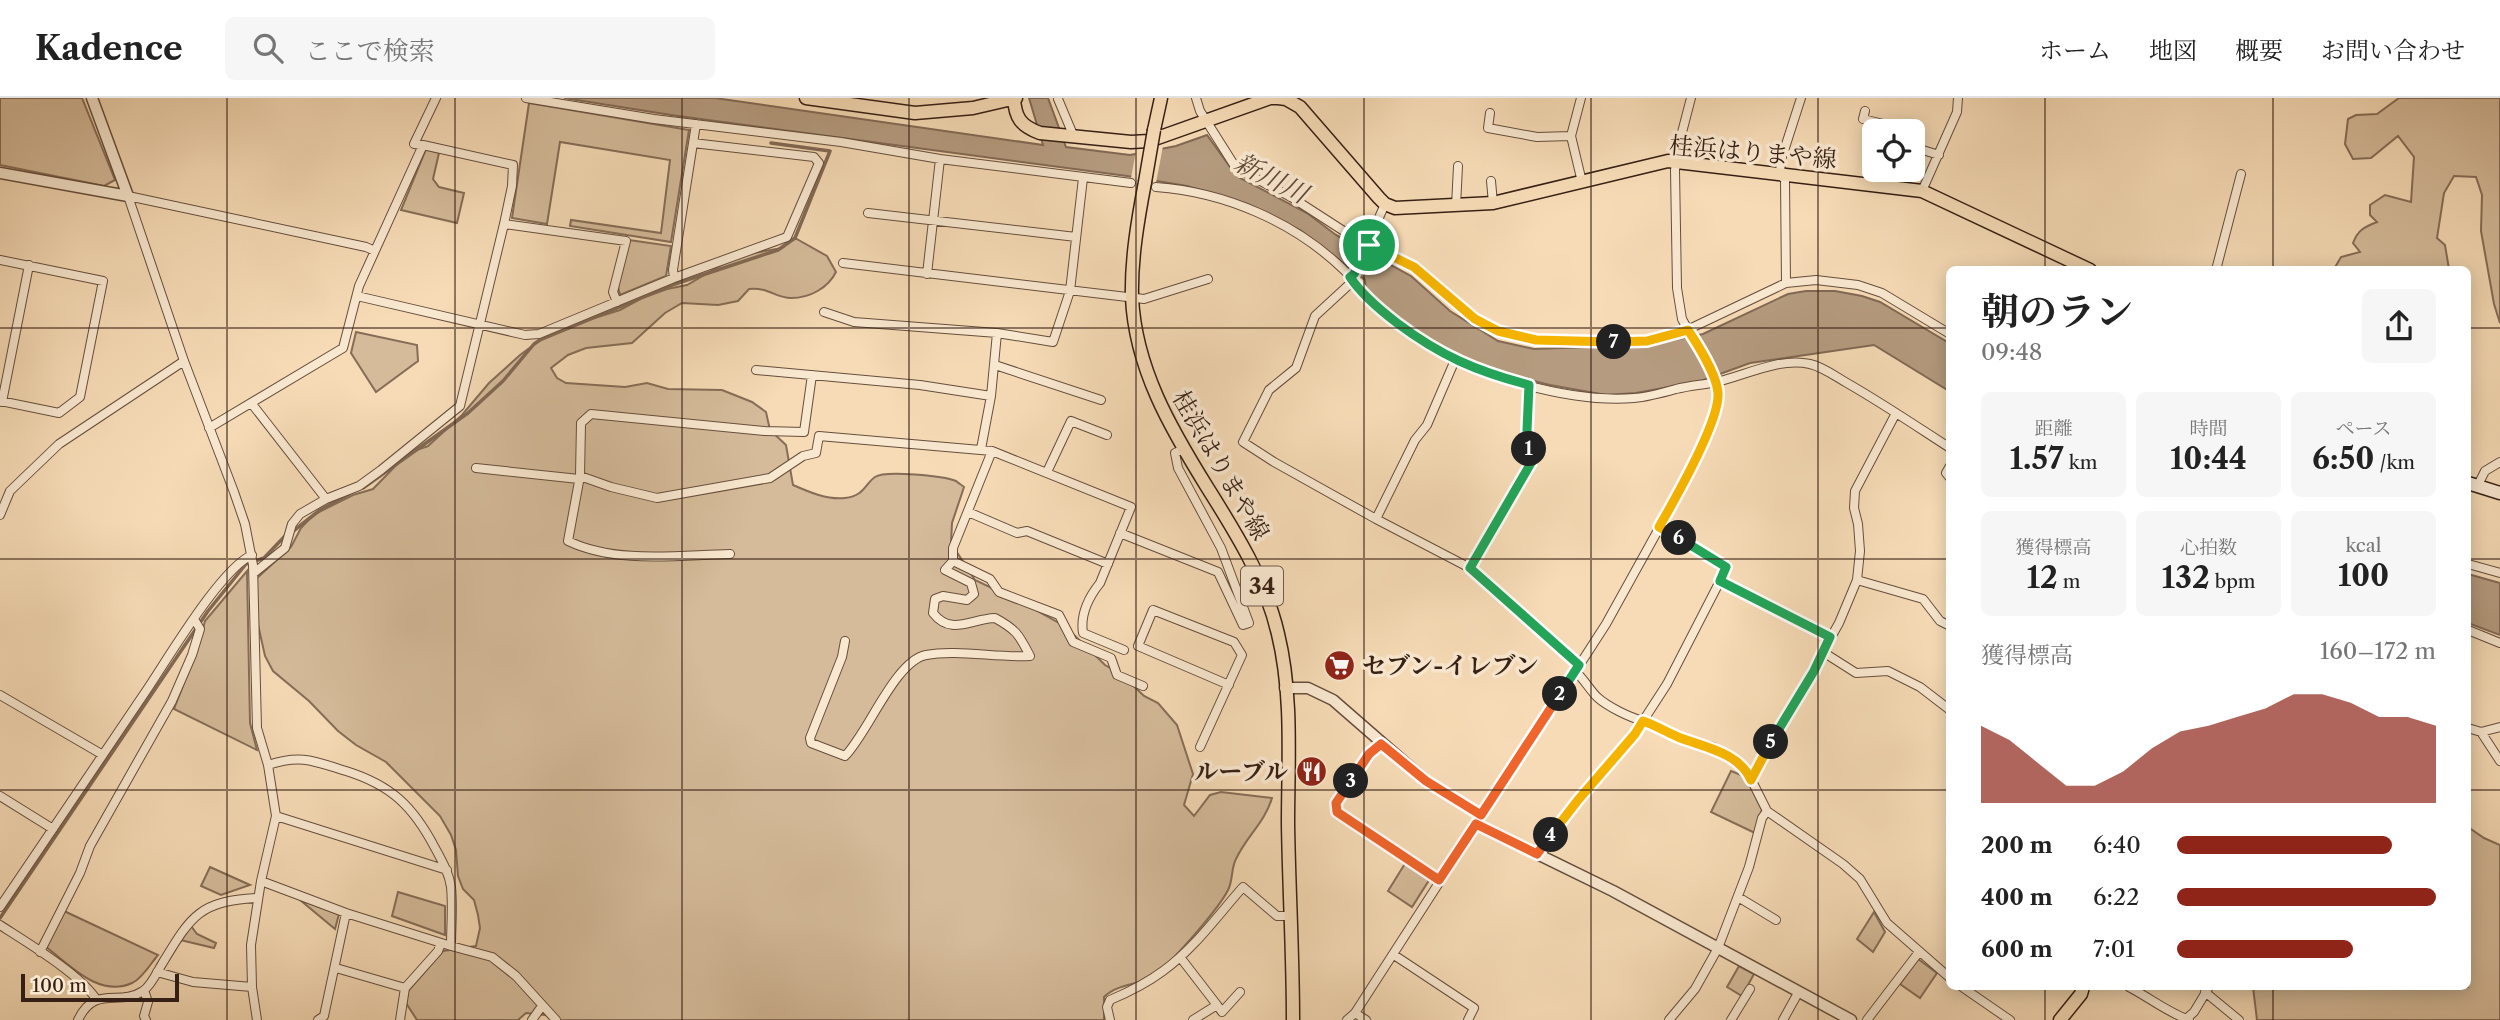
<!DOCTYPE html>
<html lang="ja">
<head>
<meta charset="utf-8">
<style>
	:root { --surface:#fff; --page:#f6f6f6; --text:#222; --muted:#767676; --line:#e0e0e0; --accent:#8f2418 }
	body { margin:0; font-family:"Libre Caslon Text","Noto Serif JP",serif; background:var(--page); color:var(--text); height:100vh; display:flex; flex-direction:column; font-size:26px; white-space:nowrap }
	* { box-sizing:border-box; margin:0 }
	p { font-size:23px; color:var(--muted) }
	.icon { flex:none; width:38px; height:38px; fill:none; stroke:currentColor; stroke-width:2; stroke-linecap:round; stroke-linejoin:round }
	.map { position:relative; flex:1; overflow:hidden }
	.side { position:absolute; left:1946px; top:168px; width:525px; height:724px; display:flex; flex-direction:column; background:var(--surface); border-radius:10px; box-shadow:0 4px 18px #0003 }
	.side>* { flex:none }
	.controls { position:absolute; left:1862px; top:21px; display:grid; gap:14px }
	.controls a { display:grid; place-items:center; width:63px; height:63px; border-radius:10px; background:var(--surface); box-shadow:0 4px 18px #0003; font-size:35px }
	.scale { position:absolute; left:21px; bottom:18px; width:158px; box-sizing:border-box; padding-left:7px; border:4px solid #361f14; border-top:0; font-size:19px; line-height:24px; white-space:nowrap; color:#361f14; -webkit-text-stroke:5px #f9e8d0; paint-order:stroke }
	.pin { position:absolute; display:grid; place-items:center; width:60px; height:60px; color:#fff; margin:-30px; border:4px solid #fff; border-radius:50%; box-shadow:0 2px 7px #0007 }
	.km { position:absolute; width:35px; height:35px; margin:-18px; border-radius:50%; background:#222; color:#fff; font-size:19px; line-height:35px; text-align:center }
	.round { display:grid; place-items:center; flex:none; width:74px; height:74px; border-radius:10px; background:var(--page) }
	.head { display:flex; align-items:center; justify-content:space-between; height:119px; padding:0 35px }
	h1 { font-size:38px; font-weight:700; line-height:52px }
	.figures { display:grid; grid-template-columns:repeat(3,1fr); gap:10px; height:119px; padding:7px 35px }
	.figures div { display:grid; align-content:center; border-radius:10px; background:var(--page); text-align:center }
	.figures b { font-size:30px; font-weight:700 }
	.figures small { font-size:19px; font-weight:400 }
	.figures p { font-size:19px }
	.chart { height:196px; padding:14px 35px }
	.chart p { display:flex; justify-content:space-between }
	.chart svg { width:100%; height:126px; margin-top:7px; fill:var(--accent); opacity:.7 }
	ul { padding:0 35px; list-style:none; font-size:23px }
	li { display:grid; grid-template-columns:112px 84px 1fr; align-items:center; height:52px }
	li i { height:18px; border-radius:9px; background:var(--accent) }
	header { display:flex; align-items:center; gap:42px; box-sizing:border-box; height:98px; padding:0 35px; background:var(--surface); border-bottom:2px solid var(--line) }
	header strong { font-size:33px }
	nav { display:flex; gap:38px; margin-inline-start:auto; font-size:24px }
	.search { width:490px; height:63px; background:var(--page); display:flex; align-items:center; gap:18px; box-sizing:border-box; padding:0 24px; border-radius:10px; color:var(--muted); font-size:26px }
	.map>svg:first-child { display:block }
	.green { fill:#d5bb9a; stroke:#866d57; stroke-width:2 }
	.water { fill:#b59b7f; stroke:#826954; stroke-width:2 }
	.pier { fill:#f6dbb6 }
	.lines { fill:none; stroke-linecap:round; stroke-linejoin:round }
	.stream { stroke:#826954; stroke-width:3.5 }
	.minor-casing { stroke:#664e3c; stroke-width:10 }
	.tertiary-casing { stroke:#664e3c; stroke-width:13 }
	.secondary-casing { stroke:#361f14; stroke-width:15 }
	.primary-casing { stroke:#361f14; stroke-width:15 }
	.minor { stroke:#f9e8d0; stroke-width:8 }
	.tertiary { stroke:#f9e8d0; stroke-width:10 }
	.secondary { stroke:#f9e8d0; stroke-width:12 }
	.primary { stroke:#f6dbb6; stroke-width:12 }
	.primary-bridge-casing { stroke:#361f14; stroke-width:15; stroke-linecap:butt }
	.primary-bridge { stroke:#f6dbb6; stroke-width:12 }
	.split-1-casing { stroke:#fff; stroke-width:14 }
	.split-2-casing { stroke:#fff; stroke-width:14 }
	.split-3-casing { stroke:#fff; stroke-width:14 }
	.split-4-casing { stroke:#fff; stroke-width:14 }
	.split-5-casing { stroke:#fff; stroke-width:14 }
	.split-6-casing { stroke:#fff; stroke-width:14 }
	.split-7-casing { stroke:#fff; stroke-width:14 }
	.split-8-casing { stroke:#fff; stroke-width:14 }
	.split-1 { stroke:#22a559; stroke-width:9 }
	.split-2 { stroke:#22a559; stroke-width:9 }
	.split-3 { stroke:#f0652b; stroke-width:9 }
	.split-4 { stroke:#f0652b; stroke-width:9 }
	.split-5 { stroke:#f5b400; stroke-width:9 }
	.split-6 { stroke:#22a559; stroke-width:9 }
	.split-7 { stroke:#f5b400; stroke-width:9 }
	.split-8 { stroke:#f5b400; stroke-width:9 }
	.grid { fill:none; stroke:#361f14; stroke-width:2; stroke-opacity:0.55 }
	.labels { text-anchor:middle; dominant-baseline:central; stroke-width:7; stroke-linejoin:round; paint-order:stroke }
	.shield { fill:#f9e8d0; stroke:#705b4c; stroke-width:2 }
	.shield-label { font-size:23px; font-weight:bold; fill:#361f14 }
	.street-label { font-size:24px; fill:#361f14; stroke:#f9e8d0 }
	.poi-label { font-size:24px; font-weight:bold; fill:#361f14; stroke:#f9e8d0; text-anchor:start }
	.water-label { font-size:26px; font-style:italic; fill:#624a39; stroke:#f9e8d0 }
</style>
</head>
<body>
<header>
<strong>Kadence</strong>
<div class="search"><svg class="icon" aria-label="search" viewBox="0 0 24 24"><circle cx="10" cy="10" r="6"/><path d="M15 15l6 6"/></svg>ここで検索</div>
<nav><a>ホーム</a><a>地図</a><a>概要</a><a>お問い合わせ</a></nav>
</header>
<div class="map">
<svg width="2500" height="922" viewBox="0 0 2500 922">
	<rect width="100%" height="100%" fill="#f6dbb6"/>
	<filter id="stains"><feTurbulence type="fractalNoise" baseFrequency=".00286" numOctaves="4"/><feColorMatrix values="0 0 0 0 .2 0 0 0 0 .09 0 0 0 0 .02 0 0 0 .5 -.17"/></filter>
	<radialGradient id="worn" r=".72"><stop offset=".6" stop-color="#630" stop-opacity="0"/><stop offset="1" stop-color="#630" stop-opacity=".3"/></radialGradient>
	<path class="green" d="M0,0h82l33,82 -11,6 -104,-21z
		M2399,0h101v225l-6,-19 -13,-73 1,-36 -6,-18 -22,-1 -10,17 -7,45 8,7 4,24h-115l7,-12 19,-5 -7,-9c5,-13 11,-16 24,-21l-7,-7v-10l15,-10 26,7 3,-45 -16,-21 -27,22 -18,1 -8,-15 3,-25 8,-4 21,-1z
		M529,5l160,27 -18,112 -101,-16 1,-6 90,13 9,-73 -110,-18 -13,82 -35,-6z
		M426,51l13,4 -6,26 6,8 25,6 -7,30 -56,-13z
		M795,140l32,18 9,16c-8,16 -26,26 -45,26 -15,0 -23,-11 -42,-9l-11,12 -20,4 -36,-2 -17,10 -33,30 -46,5 -18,7 -17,13 6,10 9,5 59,4 22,-4 21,6 54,1 30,12 14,10 4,18 16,15 7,40c16,7 34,15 52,13 19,-2 20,-14 30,-21 10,-7 69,-1 81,4 1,1 7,5 8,6l-12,36 -1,20 24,37 50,24 41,23 39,38 16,9 23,22 14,7 19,22 16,49 -9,31 10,11 16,-21 11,-3 51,6c-7,24 -26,39 -36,61 -5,9 -3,22 -8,31 -9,18 -62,81 -80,89 -14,6 -32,6 -44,18v23h-550l-9,-5 -19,-2 -8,7h-101l-11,-17 2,-12 35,-40 33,-5 4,-18 -2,-13 -4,-15 -11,-11 -5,-13 -2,-26 -5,-15 -11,-19 -54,-54 -30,-17 -18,-14 -29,-30 -36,-30 -8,-15 -10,-45v-31l36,-33 10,-19 12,-13 40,-20 20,-6 35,-36 20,-7 34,-31 27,-32 31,-28 33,-24 67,-21 22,-12 25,-9 20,-4 50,-29 45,-8z
		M629,142l42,6 -5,30 -46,19 -2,-8z
		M356,234l61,13 1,16 -42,31 -25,-39z
		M247,473l3,152 7,27 -83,-41 25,-65 6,-23z
		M1731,673l15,6 16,33 -7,23 -44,-21z
		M2468,729l16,11 16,7v175h-243l-4,-33h215z
		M1406,764l25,15 -19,30 -24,-16z
		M210,769l40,18 -29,10 -20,-9z
		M398,794l47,14v29l-53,-19z
		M300,802l39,14 -4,15z
		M64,813l94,44c-7,8 -16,24 -26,28 -33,15 -62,-18 -86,-36z
		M1874,814l11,20 -12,20 -16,-13z
		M191,828l6,8 19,9 -2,5 -34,-8z
		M1918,861l19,14 -17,25 -20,-14z
		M1739,868l15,8 -12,22 -15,-9z"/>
	<path class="water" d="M564,0h151l328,47 -14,-47h19l18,49 64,8 46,-9 31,-11 26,36 7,7 67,35 29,22 75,41 39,35 48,30 36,8 116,-4 53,-11 85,-40 18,-3h29l27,5 18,6 69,41v48l-75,-46 -124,18 -49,18 -65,12 -30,2 -56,-10 -71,-18 -28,-12 -39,-25 -46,-41 -1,-9 -65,-50 -57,-27 -56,-17 -60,-10 -456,-61z
		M2468,476l32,9v52l-32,-12z"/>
	<path class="pier" d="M1163,48l-7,37 -25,-5 5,-27z"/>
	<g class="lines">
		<path class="stream" d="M363,390l105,-75 35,-32 31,-37 6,-4 135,-56 103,-34 17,-12 35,-87 -59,-8
			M292,434l28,-22 29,-16
			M0,820l208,-307 38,-47 18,-6 21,-22"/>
		<defs>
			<path id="minor" d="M526,0l128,21 187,23 99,17 191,24
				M1196,0l4,13 36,57 55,29 62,40 61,30 61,52 23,12 38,9 69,2 42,-1 40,-11 99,-47 30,-3 42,5 24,8 68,41
				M1581,0l-10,38 11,46
				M1058,1l16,38
				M1865,13l-2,8 48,12
				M1490,15l-2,15 49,9 34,-1
				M423,47l-9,-1 22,-46
				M1913,49l26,8
				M1491,83l2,22
				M1156,89c69,5 139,35 189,84 8,7 13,16 20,24 32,34 75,62 119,77 46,16 101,30 150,26 14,-1 28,-5 42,-9 12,-3 24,-4 36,-6 31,-6 65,-26 98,-19 13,3 25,12 37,19 35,20 69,43 103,65
				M1922,93l35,-79 1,-14
				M128,98l56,165 50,131 11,32 8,41 4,163 11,37 8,51 -15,65 -10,64 1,42 5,33
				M128,98l238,51 9,4
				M1456,108l2,-40
				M868,115l208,24
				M504,126l122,17 -13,51 4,10
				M0,162l103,21 -23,116 -21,16 -59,-12
				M843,165l301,36 64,-20
				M2216,172l25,-96
				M927,176l13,-115
				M1350,179l4,-3 31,-70
				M674,180l-1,-8 23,-146
				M1353,183l-38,35 -19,52 -27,22 -26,52 31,20 102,57 94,49 109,97
				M1786,185l-1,-103 -5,-6 1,-14 20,-62
				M357,198l168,39 14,-1 135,-56 113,-41 32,-74 -5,-6 -121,-14
				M824,214l30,10 143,11 56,9 17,-51 13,-113
				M995,267l106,35
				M756,272l164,15 71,11
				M2,304l27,-137
				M252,306l74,95
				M209,330l134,-80 16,-62 64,-141 90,20 -1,21 -8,38 -44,182 -79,64 -22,16 -33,13 -26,15 -8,10 -7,24 -31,25
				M981,351l10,-53 6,-63
				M1950,368l-4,7 4,5
				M476,370l103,11
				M1047,374l24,-51 36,14
				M580,378l31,11 46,11 113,-20 33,-22 13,-3 3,-17 173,15 139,56 -31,76c-12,15 -20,31 -17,50l41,17
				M2477,389l8,-16 15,-9
				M968,414l49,21 10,-2 81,33
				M0,417l10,-24 49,-47 125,-83
				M1376,421l39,-79 12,-15 28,-65
				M1659,428l67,41 -6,14 111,56
				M1120,435l98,39 25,53 6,-2 -28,-75 -43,-80 -3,-15 9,-4
				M730,456c-52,1 -114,10 -162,-13l12,-65 1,-53 10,-9 174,17 39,1 8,-57
				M953,463l37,18 9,13 60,23 14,27 38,16 6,17 26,11
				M2468,466l32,9
				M1470,470l61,-105 -4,-33 2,-45
				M1857,482l66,19 17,22 10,5
				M2468,532l32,13
				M845,543l-3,16 -32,81 1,5 34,13c23,-23 50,-95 81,-101 30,-6 72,3 104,1 -11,-21 -13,-26 -35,-38 -25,1 -44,18 -62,-5l2,-14 8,-3 24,4 7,-6 -3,-11 -26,-13 8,-9v-13l39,-97
				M1823,554l33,21 32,-2 32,16 30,23
				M1575,573c9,8 14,18 22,26 11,10 32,20 46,24l24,-37 53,-103
				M0,597l103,60
				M2468,630l13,4 19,-5
				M2481,634l19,29
				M1381,646l-12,10 -33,49 1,9 102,68
				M1200,649l42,-92 -8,-13 -81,-32 -15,36 91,39
				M268,667c33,-11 46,-4 78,6 45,14 67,35 89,77 7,13 14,25 16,39 2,20 0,40 0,59
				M1751,682l88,-157 18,-43 3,-29 -2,-27 -4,-16 1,-17 41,-78
				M0,698l53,33
				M276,718l171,54
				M1537,756l41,-54 57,-66 8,-13 37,17 33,9 34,24 20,40 76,53 17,15 27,44 63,55
				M261,783l85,32 105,33 41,11 24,19 40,44
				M1738,799l38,23
				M0,809c48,-71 96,-142 144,-213 22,-32 76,-125 108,-139
				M0,827c26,17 80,49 96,74
				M40,854l40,-79 10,-27 82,-145 20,-46 8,-26 -6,-10
				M1394,857l80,53 -6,12
				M1180,859l37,48 -24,15
				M336,870l69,20 33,-37 3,-8
				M157,874l36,10 59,5
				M1962,889l48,33
				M2129,889c21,11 38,25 60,33
				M144,892l4,12 -4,14 2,4
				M2205,894l34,28
				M1217,907l5,7 18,-20
				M1355,915l11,7
				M2186,921l8,-7 15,-25
				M78,922c17,-36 41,-13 65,-29 8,-5 14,-19 19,-27 29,-48 37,-63 96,-66
				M318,922l6,-4 22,-103
				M400,922l5,-32
				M532,922l10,-14
				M1110,922l-3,-13 3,-7c19,-8 37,-17 53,-29 31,-22 55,-56 80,-84l34,29h12
				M1347,922l8,-7 251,-389 72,-130 39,-85 1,-18 -4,-14 -32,-58 -5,-31 -2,-118 5,-30 11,-42
				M1669,922l26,-31 23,-41 31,-81 13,-49 5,-7
				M1731,922l19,-31
				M1783,922l15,-27
				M1867,922l52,-68"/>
			<path id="tertiary" d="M0,75l128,23 -36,-98
				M1285,590h23l25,12 93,81 55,34
				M1476,726l137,67 238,129"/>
			<path id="secondary" d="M2468,385l32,10"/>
			<path id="primary" d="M806,0l109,15 58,-5 43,-10
				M1014,0c1,20 7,28 26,35l91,9 18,-1 121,-43h7
				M1278,0l8,1 14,8 79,91 6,6 10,4 98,-5 175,-42 254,30 168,79
				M1154,32l7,-32
				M1145,84c-7,37 -14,77 -13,115 3,71 39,132 75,190 29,46 59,94 71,147 15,61 10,128 10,190 1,65 5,131 5,196
				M2060,922l21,-26 2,-7"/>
		</defs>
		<use href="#minor" class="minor-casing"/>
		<use href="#tertiary" class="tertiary-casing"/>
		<use href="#secondary" class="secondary-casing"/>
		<use href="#primary" class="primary-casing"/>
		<use href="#minor" class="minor"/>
		<use href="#tertiary" class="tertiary"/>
		<use href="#secondary" class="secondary"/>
		<use href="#primary" class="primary"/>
		<defs>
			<path id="primary-bridge" d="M1145,84l9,-52"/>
		</defs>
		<use href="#primary-bridge" class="primary-bridge-casing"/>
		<use href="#primary-bridge" class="primary-bridge"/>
	</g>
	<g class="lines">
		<defs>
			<path id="split-1" d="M1369,147l-15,29 -4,3c12,18 30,33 47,46 44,33 79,48 132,62l-2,45 2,19"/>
			<path id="split-2" d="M1529,351l2,14 -61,105 109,97 -19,29"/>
			<path id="split-3" d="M1351,683l18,-27 12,-10 45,37 55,34 79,-121"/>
			<path id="split-4" d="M1351,683l-15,22 1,9 102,68 37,-56 61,30 14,-19"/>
			<path id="split-5" d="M1551,737l27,-35 57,-66 8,-13c12,4 23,11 35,16 25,10 61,15 73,43l20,-38"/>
			<path id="split-6" d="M1679,440l47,29 -6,14 110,56 -16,34 -43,71"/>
			<path id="split-7" d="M1614,244l33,-1 41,-11c10,15 29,46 30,63 2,27 -44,108 -59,134l20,11"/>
			<path id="split-8" d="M1369,147l45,22 61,52 23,12 38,9 78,2"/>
		</defs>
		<use href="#split-1" class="split-1-casing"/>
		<use href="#split-2" class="split-2-casing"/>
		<use href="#split-3" class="split-3-casing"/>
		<use href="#split-4" class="split-4-casing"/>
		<use href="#split-5" class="split-5-casing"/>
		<use href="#split-6" class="split-6-casing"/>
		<use href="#split-7" class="split-7-casing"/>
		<use href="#split-8" class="split-8-casing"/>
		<use href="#split-1" class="split-1"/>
		<use href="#split-2" class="split-2"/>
		<use href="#split-3" class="split-3"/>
		<use href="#split-4" class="split-4"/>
		<use href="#split-5" class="split-5"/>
		<use href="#split-6" class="split-6"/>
		<use href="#split-7" class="split-7"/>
		<use href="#split-8" class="split-8"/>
	</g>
	<path class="grid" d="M227,0v922M455,0v922M682,0v922M909,0v922M1136,0v922M1364,0v922M1591,0v922M1818,0v922M2045,0v172M2273,0v172M0,230h1950M2468,230h32M0,461h1950M2468,461h32M0,692h1950M2468,692h32M2045,889v33M2273,889v33"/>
	<defs>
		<symbol id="supermarket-disc" viewBox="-11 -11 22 22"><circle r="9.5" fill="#8f2418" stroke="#f9e8d0"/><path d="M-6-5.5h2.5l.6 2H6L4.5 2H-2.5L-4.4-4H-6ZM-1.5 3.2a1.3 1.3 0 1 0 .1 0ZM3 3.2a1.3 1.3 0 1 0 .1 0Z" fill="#fff"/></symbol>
		<symbol id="restaurant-disc" viewBox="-11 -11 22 22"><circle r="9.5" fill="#8f2418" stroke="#f9e8d0"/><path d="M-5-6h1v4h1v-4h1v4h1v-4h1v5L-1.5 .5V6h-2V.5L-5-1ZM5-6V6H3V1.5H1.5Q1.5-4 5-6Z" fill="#fff"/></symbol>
	</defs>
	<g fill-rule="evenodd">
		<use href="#supermarket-disc" x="1322" y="550" width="35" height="35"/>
		<use href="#restaurant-disc" x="1294" y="656" width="35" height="35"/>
	</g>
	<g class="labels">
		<rect class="shield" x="1241" y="468.5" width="42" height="39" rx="5"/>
		<g class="shield-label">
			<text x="1262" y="488">34</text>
		</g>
		<g class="street-label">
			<text transform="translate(1753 54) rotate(5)">桂浜はりまや線</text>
			<text transform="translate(1221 367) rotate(60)">桂浜はりまや線</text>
		</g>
		<g class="poi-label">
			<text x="1362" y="567">セブン-イレブン</text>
			<text x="1288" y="673" text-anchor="end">ルーブル</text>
		</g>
		<g class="water-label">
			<text transform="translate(1271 80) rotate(27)">新川川</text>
		</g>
	</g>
	<rect width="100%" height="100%" filter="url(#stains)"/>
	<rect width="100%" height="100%" fill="url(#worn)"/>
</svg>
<div class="controls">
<a><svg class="icon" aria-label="locate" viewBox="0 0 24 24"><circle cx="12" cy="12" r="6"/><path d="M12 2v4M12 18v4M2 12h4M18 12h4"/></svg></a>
</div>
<div class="scale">100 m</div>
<div class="pin" style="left:1369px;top:147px;background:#1e9e55"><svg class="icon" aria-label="arrive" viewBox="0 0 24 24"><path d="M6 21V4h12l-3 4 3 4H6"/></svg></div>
<b class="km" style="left:1529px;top:351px">1</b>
<b class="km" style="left:1560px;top:596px">2</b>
<b class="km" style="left:1351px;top:683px">3</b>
<b class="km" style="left:1551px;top:737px">4</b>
<b class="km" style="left:1771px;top:644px">5</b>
<b class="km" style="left:1679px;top:440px">6</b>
<b class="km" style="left:1614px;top:244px">7</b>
<section class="side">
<div class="head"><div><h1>朝のラン</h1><p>09:48</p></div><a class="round"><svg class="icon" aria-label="share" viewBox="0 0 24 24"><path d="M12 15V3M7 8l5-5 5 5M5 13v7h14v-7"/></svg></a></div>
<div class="figures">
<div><p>距離</p><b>1.57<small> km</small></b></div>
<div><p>時間</p><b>10:44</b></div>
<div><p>ペース</p><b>6:50<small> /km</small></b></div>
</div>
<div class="figures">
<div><p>獲得標高</p><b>12<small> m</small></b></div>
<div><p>心拍数</p><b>132<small> bpm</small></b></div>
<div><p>kcal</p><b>100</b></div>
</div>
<div class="chart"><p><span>獲得標高</span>160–172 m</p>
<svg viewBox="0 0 160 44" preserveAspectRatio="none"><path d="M0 44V17L10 22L20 30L30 38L40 38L50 33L60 25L70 19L80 17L90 14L100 11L110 6L120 6L130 9L140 14L150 14L160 17V44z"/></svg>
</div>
<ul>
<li><b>200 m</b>6:40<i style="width:83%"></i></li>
<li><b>400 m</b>6:22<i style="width:100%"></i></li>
<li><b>600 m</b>7:01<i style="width:68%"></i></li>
</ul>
</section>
</div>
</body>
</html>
